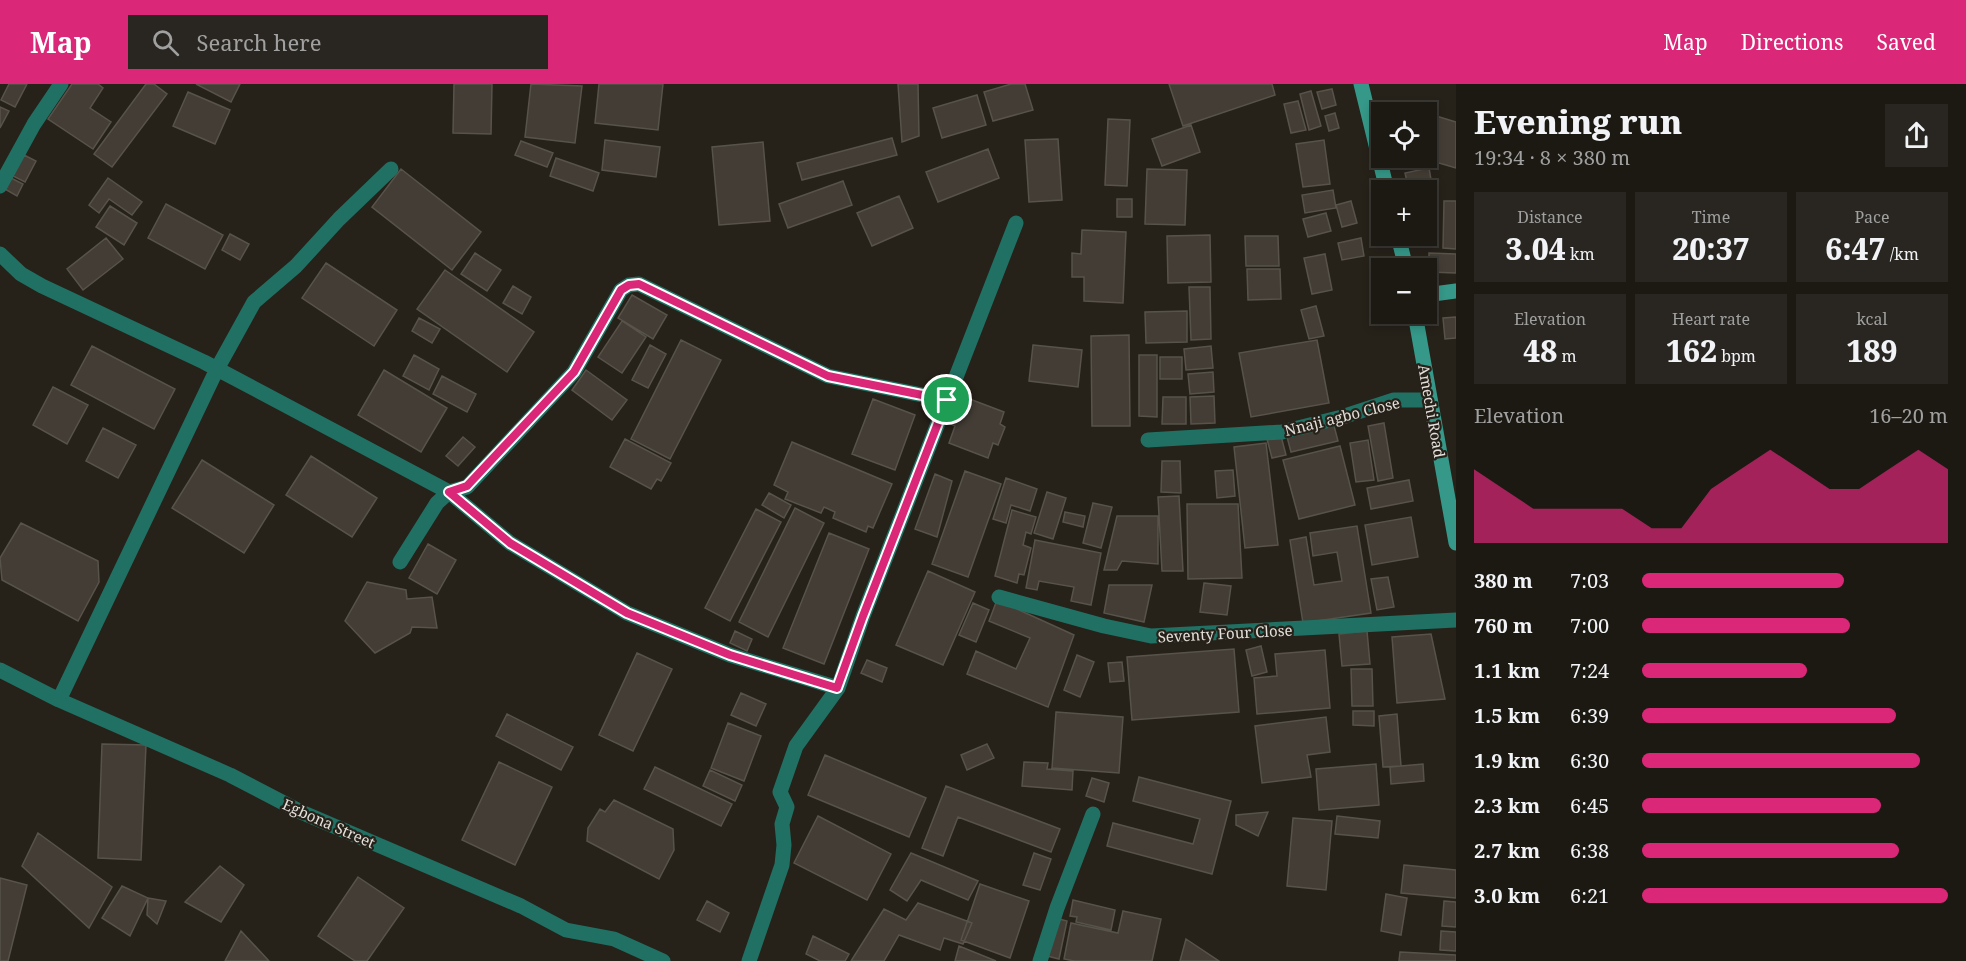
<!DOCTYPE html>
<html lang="en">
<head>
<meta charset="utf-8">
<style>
	:root { --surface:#1c1913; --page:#292621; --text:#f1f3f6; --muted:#a0a0a0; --line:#3a3833; --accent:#db2777 }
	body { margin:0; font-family:"Noto Serif",serif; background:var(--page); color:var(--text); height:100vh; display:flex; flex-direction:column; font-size:22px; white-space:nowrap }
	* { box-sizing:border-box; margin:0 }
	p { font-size:20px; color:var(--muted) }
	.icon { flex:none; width:33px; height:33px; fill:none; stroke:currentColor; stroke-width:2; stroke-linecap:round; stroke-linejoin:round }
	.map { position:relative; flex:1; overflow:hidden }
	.details { display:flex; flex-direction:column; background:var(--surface); width:510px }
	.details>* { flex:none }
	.fabs { position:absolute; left:1371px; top:18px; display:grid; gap:12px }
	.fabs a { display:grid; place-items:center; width:66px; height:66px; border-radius:0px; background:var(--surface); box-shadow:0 3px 9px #0003,0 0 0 2px var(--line); font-size:30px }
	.pin { position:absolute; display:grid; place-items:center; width:51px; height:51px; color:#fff; margin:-26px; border:3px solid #fff; border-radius:50%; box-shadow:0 2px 6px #0007 }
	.round { display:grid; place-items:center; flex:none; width:63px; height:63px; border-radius:0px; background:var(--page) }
	.headline { display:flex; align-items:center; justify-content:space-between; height:102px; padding:0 18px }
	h1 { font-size:33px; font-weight:800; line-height:45px }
	.metrics { display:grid; grid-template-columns:repeat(3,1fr); gap:9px; height:102px; padding:6px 18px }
	.metrics div { display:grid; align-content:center; border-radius:0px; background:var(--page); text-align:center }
	.metrics b { font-size:30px; font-weight:800 }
	.metrics small { font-size:16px; font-weight:400 }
	.metrics p { font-size:16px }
	.chart { height:168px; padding:12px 18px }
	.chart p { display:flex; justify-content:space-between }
	.chart svg { width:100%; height:108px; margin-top:6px; fill:var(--accent); opacity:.7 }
	ul { padding:0 18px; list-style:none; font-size:20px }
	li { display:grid; grid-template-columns:96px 72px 1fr; align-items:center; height:45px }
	li i { height:15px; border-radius:8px; background:var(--accent) }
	header { display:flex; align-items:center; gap:36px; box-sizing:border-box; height:84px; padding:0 30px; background:var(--accent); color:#fff }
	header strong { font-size:28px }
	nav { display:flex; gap:33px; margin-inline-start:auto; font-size:21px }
	.search { width:420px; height:54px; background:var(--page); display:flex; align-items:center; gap:15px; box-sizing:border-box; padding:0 21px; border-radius:0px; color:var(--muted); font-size:22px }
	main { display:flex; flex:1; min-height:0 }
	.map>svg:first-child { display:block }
	.building { fill:#433d35; stroke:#58534a; stroke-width:1.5 }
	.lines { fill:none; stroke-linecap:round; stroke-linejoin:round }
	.street { stroke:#207063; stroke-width:15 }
	.secondary { stroke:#359888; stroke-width:15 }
	.route-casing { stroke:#fff; stroke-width:12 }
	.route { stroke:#db2777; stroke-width:8 }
	.labels { text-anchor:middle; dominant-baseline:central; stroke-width:4.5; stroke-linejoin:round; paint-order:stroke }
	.street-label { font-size:15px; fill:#e3dfda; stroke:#262119 }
</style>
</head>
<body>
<header>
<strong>Map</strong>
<div class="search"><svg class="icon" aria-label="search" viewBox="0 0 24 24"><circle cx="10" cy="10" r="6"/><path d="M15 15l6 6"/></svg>Search here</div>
<nav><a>Map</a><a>Directions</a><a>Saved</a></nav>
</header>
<main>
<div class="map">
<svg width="1456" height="877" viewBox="0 0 1456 877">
	<rect width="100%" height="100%" fill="#262119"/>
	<path class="building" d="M9,0h18l-12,23 -14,-7z
		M72,0h26l5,4 -13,20 21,14 -18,27 -45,-30z
		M146,0h8l13,10 -55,73 -18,-13z
		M196,0h44l-9,18z
		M454,0h38l-1,50 -38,-1z
		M531,0l51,2 -7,57 -50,-6z
		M599,0h64l-5,46 -63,-7z
		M898,0h20l1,52 -17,6z
		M1011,0h14l8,26 -40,11 -9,-29z
		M1169,0h103l3,11 -92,31z
		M1332,5l4,16 -14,4 -5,-17z
		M1311,7l10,35 -12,4 -9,-36z
		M188,8l42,18 -15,34 -42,-18z
		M977,11l9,30 -44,13 -9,-30z
		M1298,17l8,29 -15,3 -7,-29z
		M0,23l9,4 -9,17z
		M1335,29l4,15 -10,3 -4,-15z
		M1433,31l23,7v46l-34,-10h4v-21z
		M1108,35l22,1 -3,66 -22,-1z
		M1191,41l9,27 -38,14 -10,-27z
		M892,54l5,17 -95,25 -5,-17z
		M1058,55l4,61 -33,2 -4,-62z
		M605,56l55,7 -4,30 -54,-7z
		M1324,56l6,44 -27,3 -7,-43z
		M521,57l32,12 -6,14 -32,-12z
		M763,58l7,79 -51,4 -7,-78z
		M988,65l11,29 -61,24 -12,-30z
		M24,71l12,6 -11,21 -12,-6z
		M556,74l43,15 -6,18 -43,-15z
		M1429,84l5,29 -8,1v-8h-17l-4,-17z
		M401,85l80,63 -29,38 -80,-63z
		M1147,85l40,1 -2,55 -40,-1z
		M9,93l14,7 -6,12 -14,-8z
		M108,94l34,24 -10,13 -23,-16 -10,14 -10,-8z
		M843,97l9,24 -64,23 -9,-24z
		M1333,106l3,18 -31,5 -3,-18z
		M899,112l14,32 -41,18 -15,-33z
		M1117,115h15v18h-15z
		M1351,117l6,22 -15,4 -6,-22z
		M1444,117h12v48l-13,-1z
		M166,120l57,31 -18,34 -57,-31z
		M110,122l27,17 -13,22 -28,-18z
		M1326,129l5,18 -23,6 -5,-18z
		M1082,146l44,2 -3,71 -39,-2v-24h-12v-24l9,1z
		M230,150l19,10 -9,16 -18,-10z
		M1210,151l1,47 -43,1 -1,-47z
		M1245,152h33l1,30h-33z
		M106,154l17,21 -40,31 -16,-21z
		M1361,154l3,18 -22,4 -4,-17z
		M475,169l26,17 -14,21 -26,-17z
		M1429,169l27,1v19l-27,-1z
		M1325,170l7,36 -20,4 -8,-36z
		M326,179l71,47 -23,36 -72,-48z
		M1247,185h33l1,30 -33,1z
		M445,186l89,62 -27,40 -90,-63z
		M513,202l18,11 -9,17 -19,-11z
		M1189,203h21l1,52 -20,1z
		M632,211l35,20 -14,24 -35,-21z
		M1316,222l8,30 -15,3 -8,-29z
		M1187,227v31l-41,1 -1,-31z
		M1456,233v21l-11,1 -2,-21z
		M419,234l21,11 -8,14 -20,-12z
		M622,237l24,16 -24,36 -24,-16z
		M1129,251l1,91h-38l-1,-90z
		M681,256l40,20 -51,99 -39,-20z
		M1317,256l12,63 -78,14 -12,-64z
		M650,261l16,9 -18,34 -16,-8z
		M1033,261l49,5 -4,37 -49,-6z
		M92,262l83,43 -21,40 -83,-44z
		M1211,262l2,22 -27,2 -2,-21z
		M414,271l25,14 -10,21 -26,-14z
		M1139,271h18v62l-18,-1z
		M1160,273h22v22h-22z
		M384,286l63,38 -26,44 -63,-37z
		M586,286l41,30 -15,20 -40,-30z
		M1213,288l1,20 -24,2 -2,-20z
		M442,292l34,18 -9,18 -34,-18z
		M53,303l35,18 -21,39 -34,-19z
		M1214,312l1,27 -24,1 -1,-27z
		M1163,313h23v27h-24z
		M967,314l37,14 -4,12 5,3 -7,18 -5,-2 -5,15 -39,-15 6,-17 -4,-2 6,-16 6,2z
		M873,315l42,16 -20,55 -43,-16z
		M1333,338l5,19 -47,11 -5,-19z
		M1384,339l9,55 -15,3 -10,-55z
		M103,344l33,17 -18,33 -32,-17z
		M1281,352l5,19 -14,3 -5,-19z
		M463,353l12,10 -17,19 -12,-10z
		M625,355l46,24 -10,18 -4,-2 -6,10 -41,-22z
		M1368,356l6,40 -18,2 -6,-39z
		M792,358l100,42 -19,44 -5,-2 -2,6 -33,-14 2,-6 -11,-5 -3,6 -36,-14 3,-7 -14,-7z
		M1266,359l12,102 -33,3 -11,-101z
		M1340,362l15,59 -56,14 -16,-59z
		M311,372l66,42 -25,39 -66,-42z
		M202,376l72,45 -30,48 -72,-45z
		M1162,377h18l1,32 -20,-1z
		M1233,386l2,26 -18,2 -2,-27z
		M965,387l36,13 -33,93 -36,-13z
		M935,390l17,7 -15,56 -22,-8z
		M1006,394l31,11 -7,22 -19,-6 -5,18 -13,-4z
		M1409,396l4,21 -42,8 -4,-21z
		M1047,408l19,6 -13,41 -19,-6z
		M769,409l22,12 -7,13 -22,-13z
		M1179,412l4,75h-21l-4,-74z
		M1093,419l19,4 -11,41 -18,-5z
		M1187,420h51l4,74 -54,1z
		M795,424l29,15 -56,114 -29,-15z
		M756,425l25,13 -51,99 -25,-13z
		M1012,426l24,7 -5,17 -5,-2 -3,13 8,3 -7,27 -5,-1 -2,9 -22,-7z
		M1065,428l20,4 -2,11 -20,-5z
		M1117,432h41v48l-36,-3 -5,9h-13z
		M1411,433l7,40 -46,8 -7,-40z
		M21,439l77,38 1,21 -21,39 -76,-41 -2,-22z
		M1357,442l14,87 -68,10 -13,-83 16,-3 8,48 28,-4 -5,-29 -24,4 -3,-23z
		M829,449l40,16 -45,115 -41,-16z
		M1035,456l66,13 -10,52 -20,-4 3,-14 -35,-6 -2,9 -11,-2z
		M428,460l28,16 -19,34 -28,-16z
		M928,487l47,21 -32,73 -47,-20z
		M1388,493l6,30 -17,3 -6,-31z
		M367,498l39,8 1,9 25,-2 5,31 -25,-1 -2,6 -35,20 -30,-32z
		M1204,499l27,3 -4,29 -27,-3z
		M1109,501h43l-8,37 -40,-9z
		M997,516l77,35 -26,72 -81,-33 9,-23 40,18 14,-31 -41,-17z
		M973,519l16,7 -13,32 -17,-7z
		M735,547l17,8 -5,12 -17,-8z
		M1367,547l3,33 -28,2 -3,-32z
		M1431,550l14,65 -48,4 -5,-66z
		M1261,562l6,26 -15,4 -6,-26z
		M1234,565l5,63 -107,8 -5,-63z
		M1325,566l5,58 -73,6 -3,-36 23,-2 -2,-22z
		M637,569l35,16 -39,82 -34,-16z
		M1077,571l17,7 -14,35 -16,-7z
		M867,576l20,8 -5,14 -21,-9z
		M1122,578l2,19 -14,1 -2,-19z
		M1351,585h21l1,37h-21z
		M741,609l25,11 -10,22 -25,-11z
		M1353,627h21v15l-21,-1z
		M1056,628l67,5 -4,56 -67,-5z
		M507,630l66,33 -12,23 -65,-34z
		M1397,630l4,52 -18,1 -4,-51z
		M1326,633l4,35 -23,3 4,22 -49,6 -7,-57z
		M728,639l33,13 -17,45 -33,-13z
		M102,660l44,1 -5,115 -43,-2z
		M987,660l7,14 -27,12 -6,-15z
		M825,671l101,43 -17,39 -101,-42z
		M499,678l53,25 -37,78 -53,-25z
		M1024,678l24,1 -1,6 26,2 -1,19 -50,-4z
		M1376,680l3,41 -60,5 -3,-41z
		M1423,680l1,17 -33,3 -1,-17z
		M655,683l77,37 -11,22 -77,-37z
		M710,686l32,15 -7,16 -32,-15z
		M1139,693l92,24 -19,73 -105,-28 6,-23 80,21 7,-25 -67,-18z
		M1092,694l17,5 -5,19 -18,-6z
		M946,702l114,43 -9,23 -93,-35 -15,39 -21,-8z
		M614,716l59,29 1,21 -15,29 -72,-38 1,-13 12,-19 5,3z
		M1268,728l-10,24 -22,-11v-10z
		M818,732l73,38 -24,46 -73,-37z
		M1337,732l43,5 -2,17 -43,-4z
		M1293,734l39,3 -6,69 -39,-4z
		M38,749l74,54 -23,41 -67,-62z
		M911,769l67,28 -10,19 -47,-20 -14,21 -17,-11z
		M1034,769l17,6 -11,31 -17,-5z
		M1404,781l52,5v28l-55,-5z
		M220,782l24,19 -23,37 -36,-20z
		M358,793l46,31 -37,53h-12l-37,-25z
		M0,794l27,7 -19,76h-8z
		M980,800l49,17 -19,57 -49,-18z
		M122,802l26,12 -18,38 -28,-18z
		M1386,810l21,4 -6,37 -20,-4z
		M148,814l18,3 -9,23 -10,-9z
		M1073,816l42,10 -4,20 -35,-8 1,-5 -7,-1z
		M707,817l22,12 -9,19 -23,-12z
		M1444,817l12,1v25l-14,-1z
		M918,819l54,20 -9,21 -19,-6 -4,12 -41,-15 -15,26h-33l33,-52 22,11z
		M1123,827l38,8 -9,42h-78l-10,-2 7,-36 47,10z
		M1055,834l12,3 -8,38 -12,-3z
		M241,847l28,30h-44z
		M1441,847l15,1v19l-16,-1z
		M813,852l36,18 -4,7h-25l-14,-7z
		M1186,855l33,22h-39z
		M959,862l37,15h-41z
		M1400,868l56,3v6h-57z"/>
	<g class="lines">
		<path class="street" d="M0,102l34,-62 27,-40
			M0,170l21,20 21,12 162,76 245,130 61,51 117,70 103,42 108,33
			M1148,356l134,-8 60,-15 52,-17h35
			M400,478l37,-59 12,-11 18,-5 107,-115 47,-82 8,-5 10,-1 189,92 119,24
			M999,513l105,29 47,10 305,-16
			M0,586l59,30 171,75 71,37 220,94 45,24 48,9 49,22
			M59,616l158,-331 37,-67 42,-36 43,-47 52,-50
			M749,877l33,-96 2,-20 -2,-21 5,-17 -7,-15 16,-46 42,-58 25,-72 153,-393
			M1040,877l17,-53 36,-94"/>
		<path class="secondary" d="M1361,0l26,106
			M1398,152l8,32
			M1426,211l30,-4
			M1415,230l41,229"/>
	</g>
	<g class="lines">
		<defs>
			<path id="route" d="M639,200l189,92 119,24 -84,216 -26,72 -107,-33 -103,-42 -117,-70 -61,-51 18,-6 107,-114 47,-82 8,-5z"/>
		</defs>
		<use href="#route" class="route-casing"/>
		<use href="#route" class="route"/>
	</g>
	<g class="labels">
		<g class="street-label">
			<text transform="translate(1432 327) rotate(80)">Amechi Road</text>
			<text transform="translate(1342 332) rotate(-14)">Nnaji agbo Close</text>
			<text transform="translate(1225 549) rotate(-3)">Seventy Four Close</text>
			<text transform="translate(329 739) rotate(24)">Egbona Street</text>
		</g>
	</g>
</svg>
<div class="fabs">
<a><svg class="icon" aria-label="locate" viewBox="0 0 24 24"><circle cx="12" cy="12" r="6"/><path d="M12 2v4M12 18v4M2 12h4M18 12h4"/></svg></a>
<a>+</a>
<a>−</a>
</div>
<div class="pin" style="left:947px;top:316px;background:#1e9e55"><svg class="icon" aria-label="arrive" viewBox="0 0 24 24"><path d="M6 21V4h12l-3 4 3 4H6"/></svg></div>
</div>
<section class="details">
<div class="headline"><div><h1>Evening run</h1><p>19:34 · 8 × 380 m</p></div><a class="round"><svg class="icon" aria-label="share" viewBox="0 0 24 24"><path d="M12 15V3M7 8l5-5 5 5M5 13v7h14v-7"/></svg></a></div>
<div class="metrics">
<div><p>Distance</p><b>3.04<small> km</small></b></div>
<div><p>Time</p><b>20:37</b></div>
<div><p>Pace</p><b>6:47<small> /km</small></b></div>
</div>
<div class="metrics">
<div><p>Elevation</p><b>48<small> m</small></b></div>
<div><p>Heart rate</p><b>162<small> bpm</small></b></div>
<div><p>kcal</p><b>189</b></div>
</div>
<div class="chart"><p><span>Elevation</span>16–20 m</p>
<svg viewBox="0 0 160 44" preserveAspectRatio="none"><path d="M0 44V14L10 22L20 30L30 30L40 30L50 30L60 38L70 38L80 22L90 14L100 6L110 14L120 22L130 22L140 14L150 6L160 14V44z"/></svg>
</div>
<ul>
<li><b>380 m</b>7:03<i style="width:66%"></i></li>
<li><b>760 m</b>7:00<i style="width:68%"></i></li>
<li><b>1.1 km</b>7:24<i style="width:54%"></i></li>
<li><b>1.5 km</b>6:39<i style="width:83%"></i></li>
<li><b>1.9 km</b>6:30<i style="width:91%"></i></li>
<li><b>2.3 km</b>6:45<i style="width:78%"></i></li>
<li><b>2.7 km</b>6:38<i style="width:84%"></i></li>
<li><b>3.0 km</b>6:21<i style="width:100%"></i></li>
</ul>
</section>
</main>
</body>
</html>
